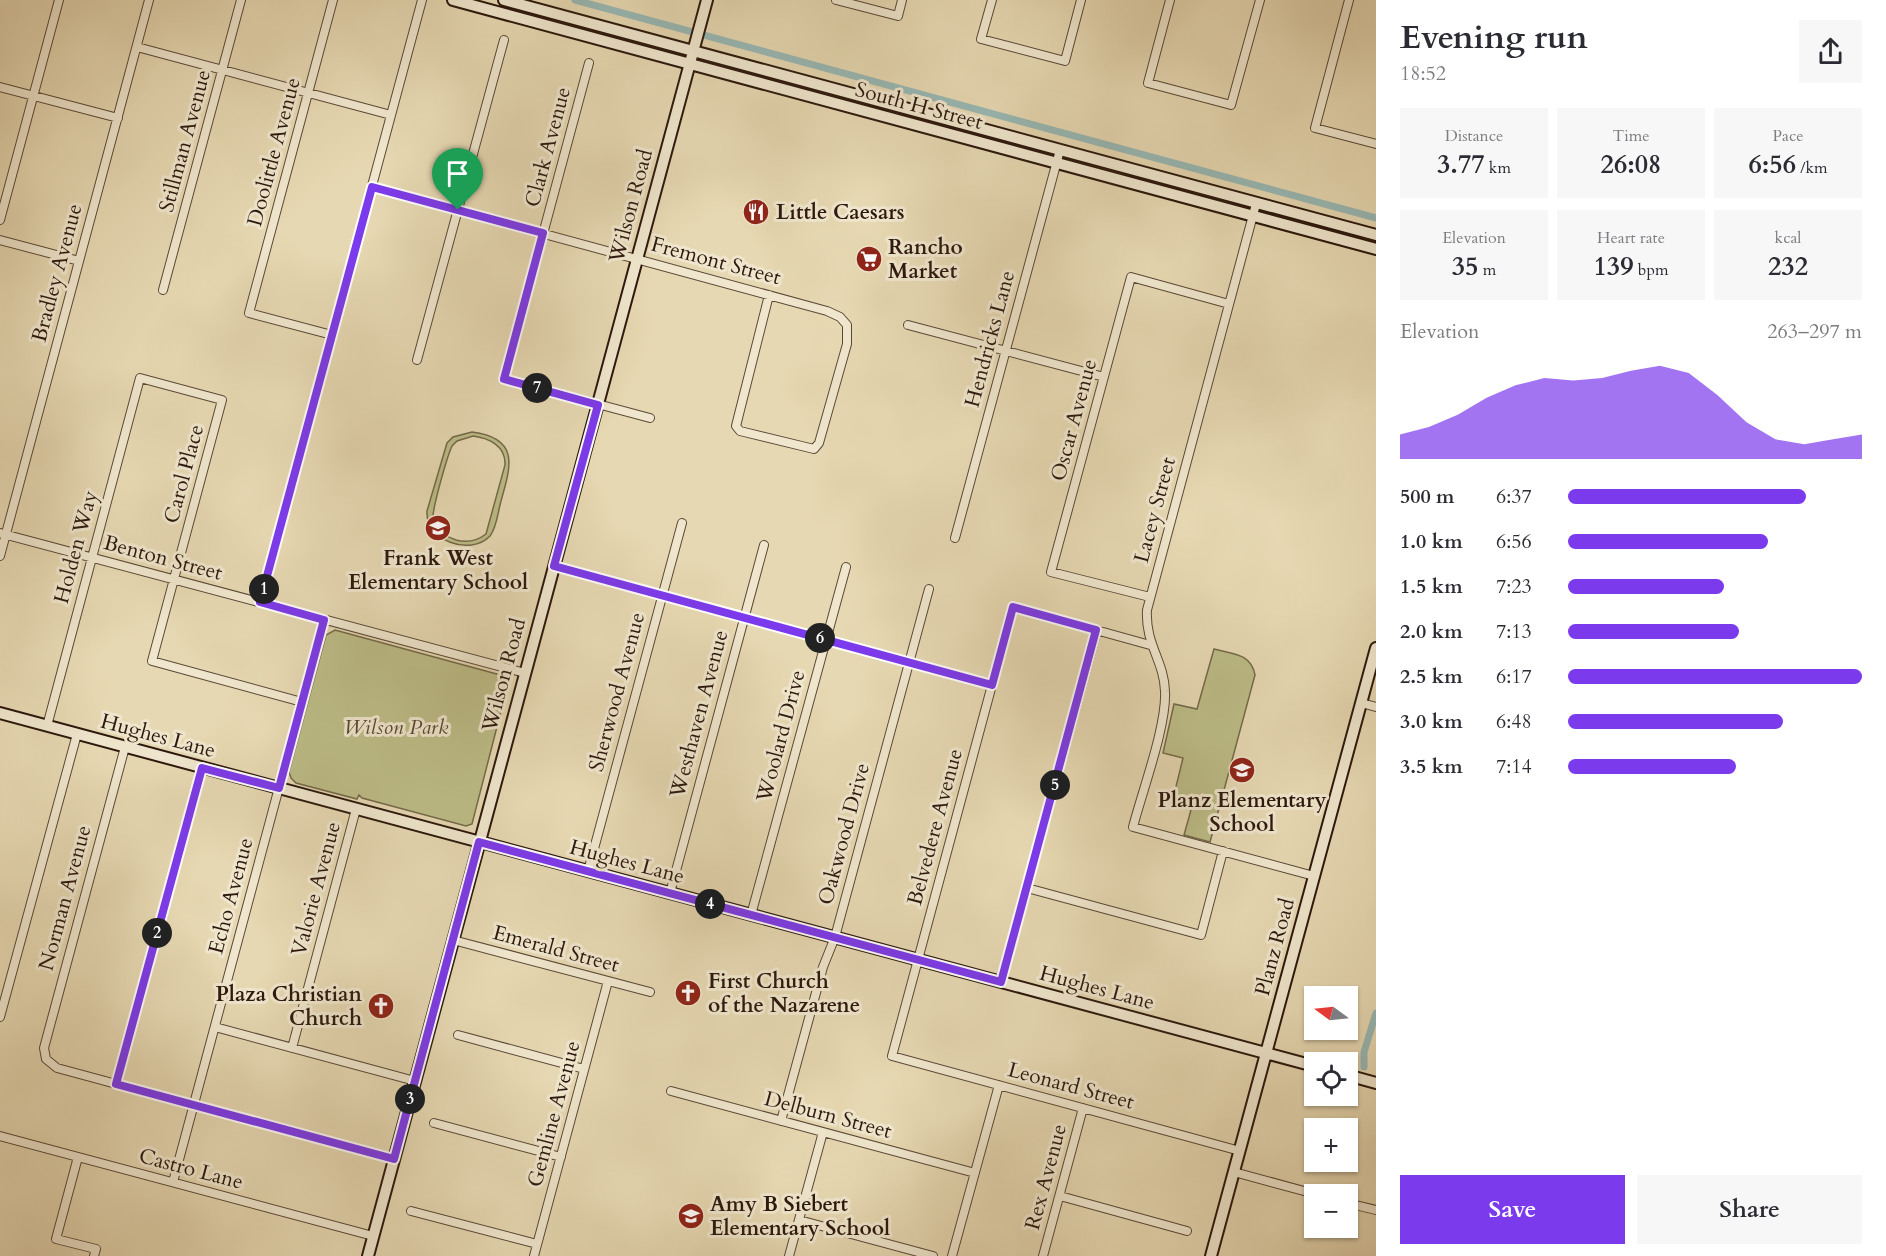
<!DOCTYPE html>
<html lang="en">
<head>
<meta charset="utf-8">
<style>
	:root { --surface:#fff; --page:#f7f7f7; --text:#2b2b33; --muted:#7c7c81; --accent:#7c3aed }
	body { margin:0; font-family:Cardo,serif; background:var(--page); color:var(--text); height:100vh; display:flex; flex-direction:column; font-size:22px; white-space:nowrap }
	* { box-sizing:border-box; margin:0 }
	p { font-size:20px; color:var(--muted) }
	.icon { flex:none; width:33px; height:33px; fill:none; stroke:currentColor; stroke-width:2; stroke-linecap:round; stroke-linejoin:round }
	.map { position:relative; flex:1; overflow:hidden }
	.drawer { display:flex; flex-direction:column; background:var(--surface); width:510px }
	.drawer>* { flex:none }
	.needle { width:39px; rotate:285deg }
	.buttons { position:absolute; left:1304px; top:986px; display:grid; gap:12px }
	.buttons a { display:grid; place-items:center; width:54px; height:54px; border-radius:0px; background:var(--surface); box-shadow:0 2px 4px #0004; font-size:30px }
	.pin { position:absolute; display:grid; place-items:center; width:51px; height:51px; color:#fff; margin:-62px -26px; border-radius:50% 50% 50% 0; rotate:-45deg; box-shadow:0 0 6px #0007 }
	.pin .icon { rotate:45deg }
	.km { position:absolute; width:30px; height:30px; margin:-15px; border-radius:50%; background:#222; color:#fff; font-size:16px; line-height:30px; text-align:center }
	.round { display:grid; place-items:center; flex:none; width:63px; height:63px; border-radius:0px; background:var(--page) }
	.head { display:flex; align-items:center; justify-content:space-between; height:102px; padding:0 24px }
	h1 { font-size:33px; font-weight:800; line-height:45px }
	.stats { display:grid; grid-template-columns:repeat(3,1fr); gap:9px; height:102px; padding:6px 24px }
	.stats div { display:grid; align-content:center; border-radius:0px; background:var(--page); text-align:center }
	.stats b { font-size:26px; font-weight:800 }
	.stats small { font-size:16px; font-weight:400 }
	.stats p { font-size:16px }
	.chart { height:168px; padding:12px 24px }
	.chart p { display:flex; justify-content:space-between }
	.chart svg { width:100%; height:108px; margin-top:6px; fill:var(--accent); opacity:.7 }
	.action { display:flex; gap:12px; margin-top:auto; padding:12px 24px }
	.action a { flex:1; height:69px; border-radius:0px; background:var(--accent); color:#fff; font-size:24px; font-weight:800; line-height:69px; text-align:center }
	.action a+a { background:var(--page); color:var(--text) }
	ul { padding:0 24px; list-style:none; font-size:20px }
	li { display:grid; grid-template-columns:96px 72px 1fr; align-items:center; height:45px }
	li i { height:15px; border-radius:8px; background:var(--accent) }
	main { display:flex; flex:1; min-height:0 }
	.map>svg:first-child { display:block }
	.green { fill:#bcbc87; stroke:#746a4a; stroke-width:1.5; fill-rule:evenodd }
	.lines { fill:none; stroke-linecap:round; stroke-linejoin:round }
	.canal { stroke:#98b8b4; stroke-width:7 }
	.street-casing { stroke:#5a4836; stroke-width:10 }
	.secondary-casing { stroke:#2c180d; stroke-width:14 }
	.street { stroke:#efe6cd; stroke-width:8 }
	.secondary { stroke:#efe6cd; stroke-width:10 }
	.route-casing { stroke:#fff; stroke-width:12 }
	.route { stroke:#7c3aed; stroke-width:8 }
	.labels { text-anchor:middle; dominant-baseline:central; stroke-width:6; stroke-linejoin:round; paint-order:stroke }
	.street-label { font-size:21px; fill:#2c180d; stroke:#efe6cd }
	.poi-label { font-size:21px; font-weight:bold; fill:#2c180d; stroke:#efe6cd; text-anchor:start }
	.park-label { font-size:21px; font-style:italic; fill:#574932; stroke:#efe6cd }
</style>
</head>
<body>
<main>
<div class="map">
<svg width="1376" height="1256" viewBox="0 0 1376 1256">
	<rect width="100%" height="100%" fill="#e6d8b2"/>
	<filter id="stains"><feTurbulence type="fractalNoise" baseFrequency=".00333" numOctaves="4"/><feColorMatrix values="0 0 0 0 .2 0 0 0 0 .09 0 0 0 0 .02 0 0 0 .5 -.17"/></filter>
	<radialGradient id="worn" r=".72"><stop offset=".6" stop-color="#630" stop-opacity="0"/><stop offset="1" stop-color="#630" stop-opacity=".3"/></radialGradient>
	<path class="green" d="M472,432c48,6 39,34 29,69 -3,10 -4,26 -11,35 -20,21 -65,4 -63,-25l20,-68 6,-6zM473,436c16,2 33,10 32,29l-19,69c-9,7 -19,9 -30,6 -10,-3 -21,-10 -23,-21 -1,-10 14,-62 19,-73l5,-5z
		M335,630l169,46 5,4 -37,144 -6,2 -104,-28 -3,-3 -2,4 -61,-16 -5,-5 -2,-6 37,-137z
		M1214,649c18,5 37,4 41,26l-45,167 -26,-7 7,-25 -19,-7 11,-45 -20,-5 11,-49 23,5z"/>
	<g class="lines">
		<path class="canal" d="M575,0l801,218
			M1364,1067v-15l12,-39"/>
		<defs>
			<path id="street" d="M836,0l62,16 4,-16
				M992,0l-11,39 84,22 16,-61
				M1170,0l-22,83 83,22 29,-105
				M1349,0l-34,128 61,16
				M137,47l254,68
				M589,63l-85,316 146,39
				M0,87l118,31
				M372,187l455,124 13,6 7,8v19l-28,99 -5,6 -74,-18 -4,-5 33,-131
				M1256,204l-109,406c-2,34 17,51 18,81 2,34 -23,101 -32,136l181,49
				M0,220l59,-220
				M0,240l79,21
				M163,290l78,-290
				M908,325l196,52
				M332,335l-83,-22 84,-313
				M417,360l87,-320
				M0,533l525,140
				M955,538l105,-388
				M0,556l149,-556
				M554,566l438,119
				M1150,597l-99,-25 80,-295 98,27
				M260,602l162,-602
				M1150,645l-137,-38 -121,449 348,95
				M1361,703l15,4
				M47,726l93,-348 82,22 -70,261 150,41
				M125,747l-81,301 2,11 11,9 337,91
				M588,871l94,-348
				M1027,888l174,47 22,-84
				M670,893l94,-348
				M751,915l95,-348
				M453,940l197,52
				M1001,982l96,-352
				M0,1017l77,-283
				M215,1027l200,54
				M458,1035l126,34
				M292,1048l64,-239
				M116,1084l86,-316
				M671,1091l304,82
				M781,1121l42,-154 12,-30 94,-348
				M434,1123l127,34
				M0,1136l373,100
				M78,1157l-22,82 40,10 -2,7
				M1234,1172l81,22
				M173,1182l151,-562
				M1060,1196l127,35
				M1347,1203l29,7
				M411,1211l126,33
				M799,1220l134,36
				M534,1256l74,-275
				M789,1256l34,-124
				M952,1256l47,-171
				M1043,1256l40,-148"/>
			<path id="secondary" d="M453,0l923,249
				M504,0l872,235
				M0,713l1314,353
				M1347,1075l29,8
				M368,1256l339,-1256
				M1211,1256l165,-608"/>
		</defs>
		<use href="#street" class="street-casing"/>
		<use href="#secondary" class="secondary-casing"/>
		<use href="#street" class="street"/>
		<use href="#secondary" class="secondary"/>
	</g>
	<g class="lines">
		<defs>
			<path id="route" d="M372,187l171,46 -39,146 94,26 -44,161 438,119 21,-78 83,23 -95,352 -522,-140 -85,317 -278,-75 86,-316 77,20 45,-168 -64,-18z"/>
		</defs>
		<use href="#route" class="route-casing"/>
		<use href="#route" class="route"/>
	</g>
	<defs>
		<symbol id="restaurant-disc" viewBox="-11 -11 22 22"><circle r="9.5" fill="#8f2418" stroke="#efe6cd"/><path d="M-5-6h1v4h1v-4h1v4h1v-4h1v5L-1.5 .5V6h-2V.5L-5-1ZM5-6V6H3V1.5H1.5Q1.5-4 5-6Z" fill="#fff"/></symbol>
		<symbol id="supermarket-disc" viewBox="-11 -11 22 22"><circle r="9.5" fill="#8f2418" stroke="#efe6cd"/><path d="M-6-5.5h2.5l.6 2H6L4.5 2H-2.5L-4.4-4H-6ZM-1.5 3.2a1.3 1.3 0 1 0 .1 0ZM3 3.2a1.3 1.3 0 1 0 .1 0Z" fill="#fff"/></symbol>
		<symbol id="school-disc" viewBox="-11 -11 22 22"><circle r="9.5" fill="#8f2418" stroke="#efe6cd"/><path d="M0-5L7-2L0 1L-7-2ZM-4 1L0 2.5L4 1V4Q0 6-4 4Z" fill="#fff"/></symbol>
		<symbol id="church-disc" viewBox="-11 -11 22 22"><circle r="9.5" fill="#8f2418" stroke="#efe6cd"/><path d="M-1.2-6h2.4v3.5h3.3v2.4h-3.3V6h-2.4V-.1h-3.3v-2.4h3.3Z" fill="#fff"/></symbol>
	</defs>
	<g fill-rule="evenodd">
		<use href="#restaurant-disc" x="741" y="197" width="30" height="30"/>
		<use href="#supermarket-disc" x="854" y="244" width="30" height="30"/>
		<use href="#school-disc" x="423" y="513" width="30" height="30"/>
		<use href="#school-disc" x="1227" y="755" width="30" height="30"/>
		<use href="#church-disc" x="673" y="978" width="30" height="30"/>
		<use href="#church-disc" x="366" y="991" width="30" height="30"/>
		<use href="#school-disc" x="676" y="1201" width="30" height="30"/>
	</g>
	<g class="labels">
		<g class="street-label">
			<text transform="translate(919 106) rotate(15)">South H Street</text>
			<text transform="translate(185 141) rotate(-75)">Stillman Avenue</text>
			<text transform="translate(548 147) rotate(-75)">Clark Avenue</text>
			<text transform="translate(274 152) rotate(-75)">Doolittle Avenue</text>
			<text transform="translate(631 206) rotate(-75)">Wilson Road</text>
			<text transform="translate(716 261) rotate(15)">Fremont Street</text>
			<text transform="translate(57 273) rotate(-75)">Bradley Avenue</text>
			<text transform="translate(990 339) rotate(-75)">Hendricks Lane</text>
			<text transform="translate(1074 420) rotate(-75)">Oscar Avenue</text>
			<text transform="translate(184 474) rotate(-75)">Carol Place</text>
			<text transform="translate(1155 510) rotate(-75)">Lacey Street</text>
			<text transform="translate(76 547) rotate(-75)">Holden Way</text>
			<text transform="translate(163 558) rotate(15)">Benton Street</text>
			<text transform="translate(504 675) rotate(-75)">Wilson Road</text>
			<text transform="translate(617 692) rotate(-75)">Sherwood Avenue</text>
			<text transform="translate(699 714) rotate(-75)">Westhaven Avenue</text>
			<text transform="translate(158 736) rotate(15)">Hughes Lane</text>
			<text transform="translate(781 736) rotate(-75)">Woolard Drive</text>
			<text transform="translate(935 827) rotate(-75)">Belvedere Avenue</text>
			<text transform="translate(844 834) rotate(-75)">Oakwood Drive</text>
			<text transform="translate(627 862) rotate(15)">Hughes Lane</text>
			<text transform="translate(316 889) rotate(-75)">Valorie Avenue</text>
			<text transform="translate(231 896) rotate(-75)">Echo Avenue</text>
			<text transform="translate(65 898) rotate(-75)">Norman Avenue</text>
			<text transform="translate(1275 947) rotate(-75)">Planz Road</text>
			<text transform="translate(556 949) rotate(15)">Emerald Street</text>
			<text transform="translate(1097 988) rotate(15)">Hughes Lane</text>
			<text transform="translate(1071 1086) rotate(15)">Leonard Street</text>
			<text transform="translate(554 1114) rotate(-75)">Gemline Avenue</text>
			<text transform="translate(828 1115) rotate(15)">Delburn Street</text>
			<text transform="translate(191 1169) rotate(15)">Castro Lane</text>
			<text transform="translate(1046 1177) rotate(-75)">Rex Avenue</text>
		</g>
		<g class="poi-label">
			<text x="776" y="212">Little Caesars</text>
			<text x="888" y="247">Rancho<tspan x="888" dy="24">Market</tspan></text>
			<text x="438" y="558" text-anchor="middle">Frank West<tspan x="438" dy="24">Elementary School</tspan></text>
			<text x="1242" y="800" text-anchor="middle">Planz Elementary<tspan x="1242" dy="24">School</tspan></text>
			<text x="708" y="981">First Church<tspan x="708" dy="24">of the Nazarene</tspan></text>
			<text x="362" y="994" text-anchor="end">Plaza Christian<tspan x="362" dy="24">Church</tspan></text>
			<text x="710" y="1204">Amy B Siebert<tspan x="710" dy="24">Elementary School</tspan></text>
		</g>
		<g class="park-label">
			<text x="396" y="727">Wilson Park</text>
		</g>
	</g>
	<rect width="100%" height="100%" filter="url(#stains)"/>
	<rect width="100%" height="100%" fill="url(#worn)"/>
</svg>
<div class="buttons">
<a><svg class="needle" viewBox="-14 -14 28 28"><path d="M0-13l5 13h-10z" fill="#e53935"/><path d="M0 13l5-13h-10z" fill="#7c7c81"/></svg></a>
<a><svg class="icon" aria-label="locate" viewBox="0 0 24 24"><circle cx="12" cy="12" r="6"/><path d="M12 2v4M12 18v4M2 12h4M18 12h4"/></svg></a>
<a>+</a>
<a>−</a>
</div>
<div class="pin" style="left:458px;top:210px;background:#1e9e55"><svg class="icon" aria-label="arrive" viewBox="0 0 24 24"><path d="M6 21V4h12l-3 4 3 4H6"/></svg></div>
<b class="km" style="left:264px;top:589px">1</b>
<b class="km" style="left:157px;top:933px">2</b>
<b class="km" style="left:410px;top:1099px">3</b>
<b class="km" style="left:710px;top:904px">4</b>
<b class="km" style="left:1055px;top:785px">5</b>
<b class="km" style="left:820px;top:638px">6</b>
<b class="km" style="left:537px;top:388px">7</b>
</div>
<section class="drawer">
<div class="head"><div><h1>Evening run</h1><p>18:52</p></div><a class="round"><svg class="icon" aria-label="share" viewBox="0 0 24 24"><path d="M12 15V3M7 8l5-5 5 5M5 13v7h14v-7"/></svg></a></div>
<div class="stats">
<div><p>Distance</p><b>3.77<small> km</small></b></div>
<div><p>Time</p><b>26:08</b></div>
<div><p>Pace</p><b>6:56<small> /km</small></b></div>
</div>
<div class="stats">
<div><p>Elevation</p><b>35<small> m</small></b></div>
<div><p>Heart rate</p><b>139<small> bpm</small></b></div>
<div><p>kcal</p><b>232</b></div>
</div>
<div class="chart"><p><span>Elevation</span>263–297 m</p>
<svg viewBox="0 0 160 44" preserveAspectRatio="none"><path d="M0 44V34L10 31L20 26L30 19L40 14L50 11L60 12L70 11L80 8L90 6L100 9L110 18L120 29L130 36L140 38L150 36L160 34V44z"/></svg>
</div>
<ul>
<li><b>500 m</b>6:37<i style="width:81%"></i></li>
<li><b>1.0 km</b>6:56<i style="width:68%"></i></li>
<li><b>1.5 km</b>7:23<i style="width:53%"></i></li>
<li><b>2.0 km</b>7:13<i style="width:58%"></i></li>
<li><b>2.5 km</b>6:17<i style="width:100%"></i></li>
<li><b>3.0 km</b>6:48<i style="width:73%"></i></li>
<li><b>3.5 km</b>7:14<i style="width:57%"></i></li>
</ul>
<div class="action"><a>Save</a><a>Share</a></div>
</section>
</main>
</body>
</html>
